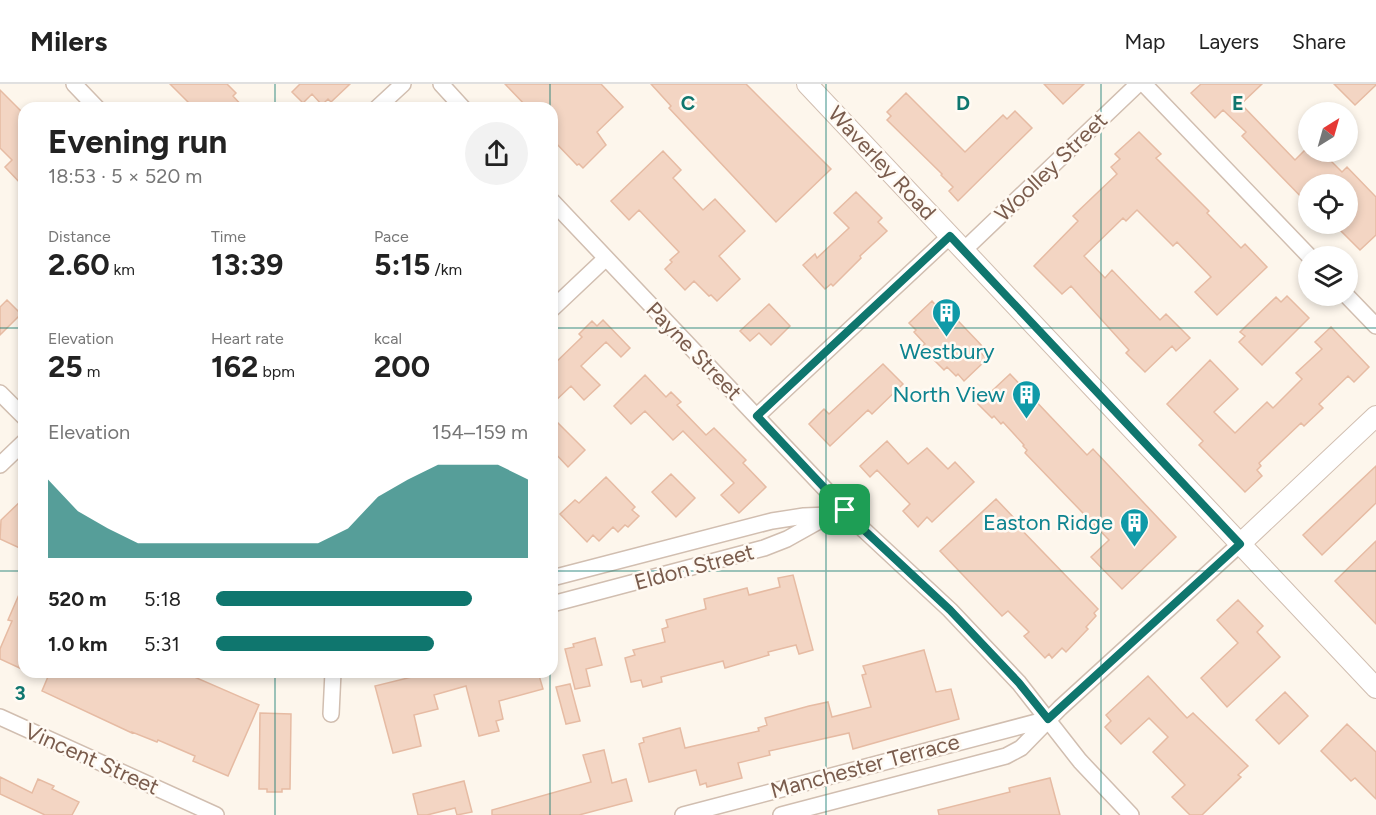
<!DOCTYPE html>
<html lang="en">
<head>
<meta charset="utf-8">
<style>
	:root { --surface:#fff; --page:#f2f2f2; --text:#222; --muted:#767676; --line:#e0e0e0; --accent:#0f766e }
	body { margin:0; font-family:Figtree,sans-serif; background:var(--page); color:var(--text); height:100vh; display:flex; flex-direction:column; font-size:22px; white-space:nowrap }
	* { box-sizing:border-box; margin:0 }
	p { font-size:20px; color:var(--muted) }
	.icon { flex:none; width:33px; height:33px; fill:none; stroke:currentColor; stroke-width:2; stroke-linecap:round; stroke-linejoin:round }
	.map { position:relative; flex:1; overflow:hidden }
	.sheet { position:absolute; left:18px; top:18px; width:540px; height:576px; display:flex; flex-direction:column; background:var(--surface); border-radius:18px; box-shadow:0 3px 9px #0003 }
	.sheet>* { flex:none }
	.needle { width:39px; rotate:37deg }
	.tools { position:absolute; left:1298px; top:18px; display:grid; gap:12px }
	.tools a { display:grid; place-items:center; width:60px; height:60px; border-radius:50%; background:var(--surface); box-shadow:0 3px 9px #0003; font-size:30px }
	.pin { position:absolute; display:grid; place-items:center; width:51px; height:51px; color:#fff; margin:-26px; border-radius:12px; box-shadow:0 3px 9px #0006 }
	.round { display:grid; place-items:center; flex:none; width:63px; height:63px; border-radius:32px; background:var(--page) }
	.summary { display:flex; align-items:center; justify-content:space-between; height:102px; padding:0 30px }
	h1 { font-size:33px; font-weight:700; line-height:45px }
	.figures { display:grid; grid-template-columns:repeat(3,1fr); gap:9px; height:102px; padding:6px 30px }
	.figures div { display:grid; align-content:center }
	.figures b { font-size:30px; font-weight:700 }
	.figures small { font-size:16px; font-weight:400 }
	.figures p { font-size:16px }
	.chart { height:168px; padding:12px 30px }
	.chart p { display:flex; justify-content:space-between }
	.chart svg { width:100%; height:108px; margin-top:6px; fill:var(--accent); opacity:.7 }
	ul { padding:0 30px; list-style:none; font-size:20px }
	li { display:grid; grid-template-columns:96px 72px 1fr; align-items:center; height:45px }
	li i { height:15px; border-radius:8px; background:var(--accent) }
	header { display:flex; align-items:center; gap:36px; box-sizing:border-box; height:84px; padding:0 30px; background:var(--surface); border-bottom:2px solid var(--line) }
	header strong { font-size:28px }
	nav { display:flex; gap:33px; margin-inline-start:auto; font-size:21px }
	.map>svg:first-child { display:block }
	.building { fill:#f3d5c3; stroke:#e6bba3; stroke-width:1.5 }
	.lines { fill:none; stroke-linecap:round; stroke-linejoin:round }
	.minor-casing { stroke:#d1beb0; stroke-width:18 }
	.tertiary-casing { stroke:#d1beb0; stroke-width:22 }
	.minor { stroke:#fff; stroke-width:15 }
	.tertiary { stroke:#fff; stroke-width:20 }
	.route-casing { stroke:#fff; stroke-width:12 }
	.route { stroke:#0f766e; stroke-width:8 }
	.grid { fill:none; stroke:#0f766e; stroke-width:1.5; stroke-opacity:0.55 }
	.labels { text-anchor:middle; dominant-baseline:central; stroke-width:5; stroke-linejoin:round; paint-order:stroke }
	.street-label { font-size:22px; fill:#7a5c4d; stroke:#fffaf3 }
	.culture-label { font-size:22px; fill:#0d838f; stroke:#fffaf3; text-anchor:end }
	.grid-label { font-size:20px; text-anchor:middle; font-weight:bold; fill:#0f766e; stroke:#fffaf3; stroke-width:5; stroke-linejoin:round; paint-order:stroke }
</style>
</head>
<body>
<header>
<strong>Milers</strong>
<nav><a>Map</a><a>Layers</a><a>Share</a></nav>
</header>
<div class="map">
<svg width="1376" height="731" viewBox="0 0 1376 731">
	<rect width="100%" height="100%" fill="#fdf6ec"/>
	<path class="building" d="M170,0h57l9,9 -3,3 11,12h-50z
		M300,0h50l-19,18 -3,-3 -6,6 -10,-11 -9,9 -11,-11z
		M505,0h96l22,23 -26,25 9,13 -23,23 -4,-4 -2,1 -25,-26v-31h-24z
		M651,0h95l85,85 -55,53 -107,-114 2,-2z
		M1044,0h40l-21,20z
		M1201,0h61l-21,20 54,56 12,-12 1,4 9,7 6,-6 19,19 5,-5 29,30v38l-16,15 -23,-23 4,-3h6v-40h-39v20l-66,-68 4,-4 -23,-22 -8,8 -24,-25z
		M1334,0h42v1l-21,20z
		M0,6l24,24v73l-19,-20 7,-7 -12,-12z
		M906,9l59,59 38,-37 4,4 8,-8 17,17 -74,73 -9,-10 4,-4 -12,-12 1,-1 -55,-54 4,-4 -4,-4z
		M1139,48l22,22 -5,4 53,53 -2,2 34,35 4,-4 22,23 -50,48 -22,-23 16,-15 -34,-35 -4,4 -36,-36 -11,11 -3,-3 -39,38 21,22 7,-8 48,50 6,-6 24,24 -14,13 -4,-5 -27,26 -19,-19 3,-3 -58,-64 -9,8 -28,-28 44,-45 -5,-5 44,-42 -6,-7 9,-8 -5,-5z
		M663,67l18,19 -8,8 30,32 12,-11 30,32 -26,25 21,23 -23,22 -6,-6 -2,1 -15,-15 -9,9 -20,-21 7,-7 -2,-2 9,-8 -40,-42 -10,10 -18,-19z
		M856,108l26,26 -4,4 9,9 -27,25 1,2 -28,28 -2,-2 -6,5 -22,-24 12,-11 2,4 32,-30 -15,-15z
		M1287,212l22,22 -47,47 -23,-23 6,-6 -5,-4 36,-35 5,5z
		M7,216l14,14 -21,21v-28z
		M932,217l7,8 4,-4 41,43 -4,4 7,7 -23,22 -6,-7 -2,2 -9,-9 -3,3 -23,-23 4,-3 -11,-12 2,-2 -7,-7z
		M769,220l21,22 -19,19 -12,-12 -9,8 -10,-10z
		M603,236l27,28 -9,9 -15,-15 -25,24 19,19 -16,15 -13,-14 -19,18v-38l30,-29 -3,-3 13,-13 5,5z
		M1331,243l38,40 -15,15 -6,-6 -29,28 4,4 -19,18 -3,-3 -42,40 2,3 -4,4 5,6 -17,16 -46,-47 4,-4 -36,-37 43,-44 28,29 -24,23 21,21 32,-31 6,6 29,-29 -6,-6 26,-24 -7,-7z
		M883,280l20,20 -31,30 -4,-4 -38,36 -21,-22 15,-15 5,5z
		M1010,290l77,81 6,-6 83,88 -54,52 -31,-32 18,-17 -84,-87 2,-3 -4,-4 1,-1 -21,-23 -2,2 -7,-8 -2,2 -14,-14z
		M645,291l21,22 5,-5 10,10 -4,3 29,30 8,-7 32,32 -3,3 23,24 -27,26 -18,-18 13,-12 -51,-52 -10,9 -28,-29 -14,13 -17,-18z
		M552,333l33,33 -17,17 -16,-17z
		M887,357l21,23 19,-16 21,21 7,-7 19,20 -42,40 -5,-5 -9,10 -15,-16 7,-7 -33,-34 -7,7 -10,-11z
		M1376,382v37l-54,52 -19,-20z
		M671,390l24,24 -19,19 -24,-25z
		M606,393l29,30 -3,3 7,6 -11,11 -3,-2 -7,7 -5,-5 -14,14 -6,-6 -6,7 -27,-28 15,-14 4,3z
		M24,414v52l-24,-11 1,-19z
		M996,415l19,20 -2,2 85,88 -4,4 2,3 -10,11 2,2 -22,23 -4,-4 -10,10 -3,-4 -4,4 -21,-22 5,-4 -21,-21 -6,5 -62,-65z
		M1376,457v83l-41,-43z
		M793,491l20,75 -14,4 -3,-9 -28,7 1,3 -44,13 -2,-7 -62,16 1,5 -19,5 -2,-7 -10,2 -6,-24 10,-3 -2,-5 32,-8 -3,-13 6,-2 -2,-7 40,-11 -2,-10 43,-11 2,7 31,-8 -2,-9z
		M24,499v87l-24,-11v-10l12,-28 -4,-1z
		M1238,516l25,26 -6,6 23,25 -53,50 -26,-29 37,-35 -21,-23z
		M595,554l7,27 -16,4 4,17 -15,3 -10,-40 9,-2 -1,-3z
		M924,566l12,42 15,-3 8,30 -106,30 -4,-16 -80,18 1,4 -32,8 4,15 -35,9 -1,-4 -6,2 -4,-15 -47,12 -10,-38 5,-2 -1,-4 37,-10 5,20 74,-17 -1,-3 9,-3 -2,-7 44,-12 19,-4 4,15 39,-10 -9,-32 4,-1 -3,-8z
		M50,588h133l76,33 -31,71 -35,-15 2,-5 -37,-16 -1,2 -25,-10v1l-90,-42z
		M419,588h119l5,17 -44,12 4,18 -7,2 3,10 -20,5 -13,-50 -32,9 4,14 -24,6 7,31 -28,7 -18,-67 45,-11z
		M1148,592l39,42 6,-5 55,53 -10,9 3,2 -39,38h-12l-18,-18 13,-12 -32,-33 15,-15 -19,-19 -28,26 -16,-17 6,-6 -5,-6z
		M570,600l10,37 -14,3 -10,-37z
		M1285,608l23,24 -29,28 -23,-24z
		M260,629l31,1 -1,75h-8v3h-15v-3h-8z
		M1347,640l29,28v47l-21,-21 -4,3 -30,-30z
		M604,666l8,33 14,-4 6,22 -53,14h-87v-5l99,-28 -8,-27z
		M0,693l32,16 6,-14 16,7 -2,3 27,13 -7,13h-27l-45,-21z
		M1050,694l10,37h-121l-1,-5 72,-18 -1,-4z
		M464,697l8,31 -15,3 -2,-7 -28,7h-9l-5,-21z"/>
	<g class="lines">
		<defs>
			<path id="minor" d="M74,0l23,24
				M441,0l22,24
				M1144,0l165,172
				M377,24l26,-24
				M552,117l312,329 86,80 69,73 61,78 51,54
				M964,166l174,-166
				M1347,212l29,30
				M552,225l54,-51
				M0,309l24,24
				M757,332l193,-180
				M0,381l24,-23
				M552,494l220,-57 32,-5 25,-1
				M552,520l212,-56 23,-9 43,-24 15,-5
				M331,630l2,-42
				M0,633l216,98
				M683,731l365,-96
				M781,731l225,-59 15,-8 39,-40 180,-164"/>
			<path id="tertiary" d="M807,0l569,604
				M1240,460l136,-128"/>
		</defs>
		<use href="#minor" class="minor-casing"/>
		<use href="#tertiary" class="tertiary-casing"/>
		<use href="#minor" class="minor"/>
		<use href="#tertiary" class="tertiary"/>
	</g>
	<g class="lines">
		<defs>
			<path id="route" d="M950,152l290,308 -192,175 -29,-36 -69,-73 -86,-80 -107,-114z"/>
		</defs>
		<use href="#route" class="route-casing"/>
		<use href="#route" class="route"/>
	</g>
	<path class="grid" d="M275,0v24M550,0v24M826,0v731M1101,0v731M0,244h24M552,244h824M0,487h24M552,487h824M275,588v143M550,588v143"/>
	<defs>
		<symbol id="building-pin" viewBox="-11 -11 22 30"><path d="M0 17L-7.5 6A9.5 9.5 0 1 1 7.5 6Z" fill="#0f9aa8" stroke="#fffaf3"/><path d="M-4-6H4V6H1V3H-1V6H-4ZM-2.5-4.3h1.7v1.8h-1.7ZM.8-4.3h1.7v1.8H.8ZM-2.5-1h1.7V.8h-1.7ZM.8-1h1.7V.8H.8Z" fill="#fff"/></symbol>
	</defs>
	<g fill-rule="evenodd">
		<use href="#building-pin" x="930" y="212" width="33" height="45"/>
		<use href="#building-pin" x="1010" y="294" width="33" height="45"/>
		<use href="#building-pin" x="1118" y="422" width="33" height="45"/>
	</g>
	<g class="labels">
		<g class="street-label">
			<text transform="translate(882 79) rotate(47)">Waverley Road</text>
			<text transform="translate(1051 83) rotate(-44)">Woolley Street</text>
			<text transform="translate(694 267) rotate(46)">Payne Street</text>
			<text transform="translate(694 483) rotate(-15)">Eldon Street</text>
			<text transform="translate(92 675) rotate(24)">Vincent Street</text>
			<text transform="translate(865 682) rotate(-15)">Manchester Terrace</text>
		</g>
		<g class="culture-label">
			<text x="947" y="267" text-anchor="middle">Westbury</text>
			<text x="1005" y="310">North View</text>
			<text x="1113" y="438">Easton Ridge</text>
		</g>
	</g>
	<g class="grid-label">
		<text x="688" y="26">C</text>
		<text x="963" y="26">D</text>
		<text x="1238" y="26">E</text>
		<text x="20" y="616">3</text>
	</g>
</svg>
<div class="tools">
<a><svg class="needle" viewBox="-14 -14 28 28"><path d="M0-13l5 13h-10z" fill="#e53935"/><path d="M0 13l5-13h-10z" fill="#767676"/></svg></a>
<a><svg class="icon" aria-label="locate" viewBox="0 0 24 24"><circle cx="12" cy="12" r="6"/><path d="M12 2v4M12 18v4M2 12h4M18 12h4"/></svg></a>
<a><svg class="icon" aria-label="layers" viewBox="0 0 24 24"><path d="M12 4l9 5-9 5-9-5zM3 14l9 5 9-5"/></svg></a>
</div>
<div class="pin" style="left:845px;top:426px;background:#1e9e55"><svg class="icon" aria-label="arrive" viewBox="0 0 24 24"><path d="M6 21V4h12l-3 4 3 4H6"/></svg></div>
<section class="sheet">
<div class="summary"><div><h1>Evening run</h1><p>18:53 · 5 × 520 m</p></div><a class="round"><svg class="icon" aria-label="share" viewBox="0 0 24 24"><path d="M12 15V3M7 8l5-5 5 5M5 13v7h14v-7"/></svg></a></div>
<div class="figures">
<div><p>Distance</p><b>2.60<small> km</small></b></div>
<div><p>Time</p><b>13:39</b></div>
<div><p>Pace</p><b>5:15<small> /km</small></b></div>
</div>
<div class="figures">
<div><p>Elevation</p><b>25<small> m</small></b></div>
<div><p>Heart rate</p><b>162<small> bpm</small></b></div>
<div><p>kcal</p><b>200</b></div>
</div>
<div class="chart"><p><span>Elevation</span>154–159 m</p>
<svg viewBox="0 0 160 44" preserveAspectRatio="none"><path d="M0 44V12L10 25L20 32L30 38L40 38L50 38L60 38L70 38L80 38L90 38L100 32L110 19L120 12L130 6L140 6L150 6L160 12V44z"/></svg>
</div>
<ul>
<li><b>520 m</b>5:18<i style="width:82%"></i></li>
<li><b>1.0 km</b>5:31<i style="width:70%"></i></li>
</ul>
</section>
</div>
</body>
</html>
